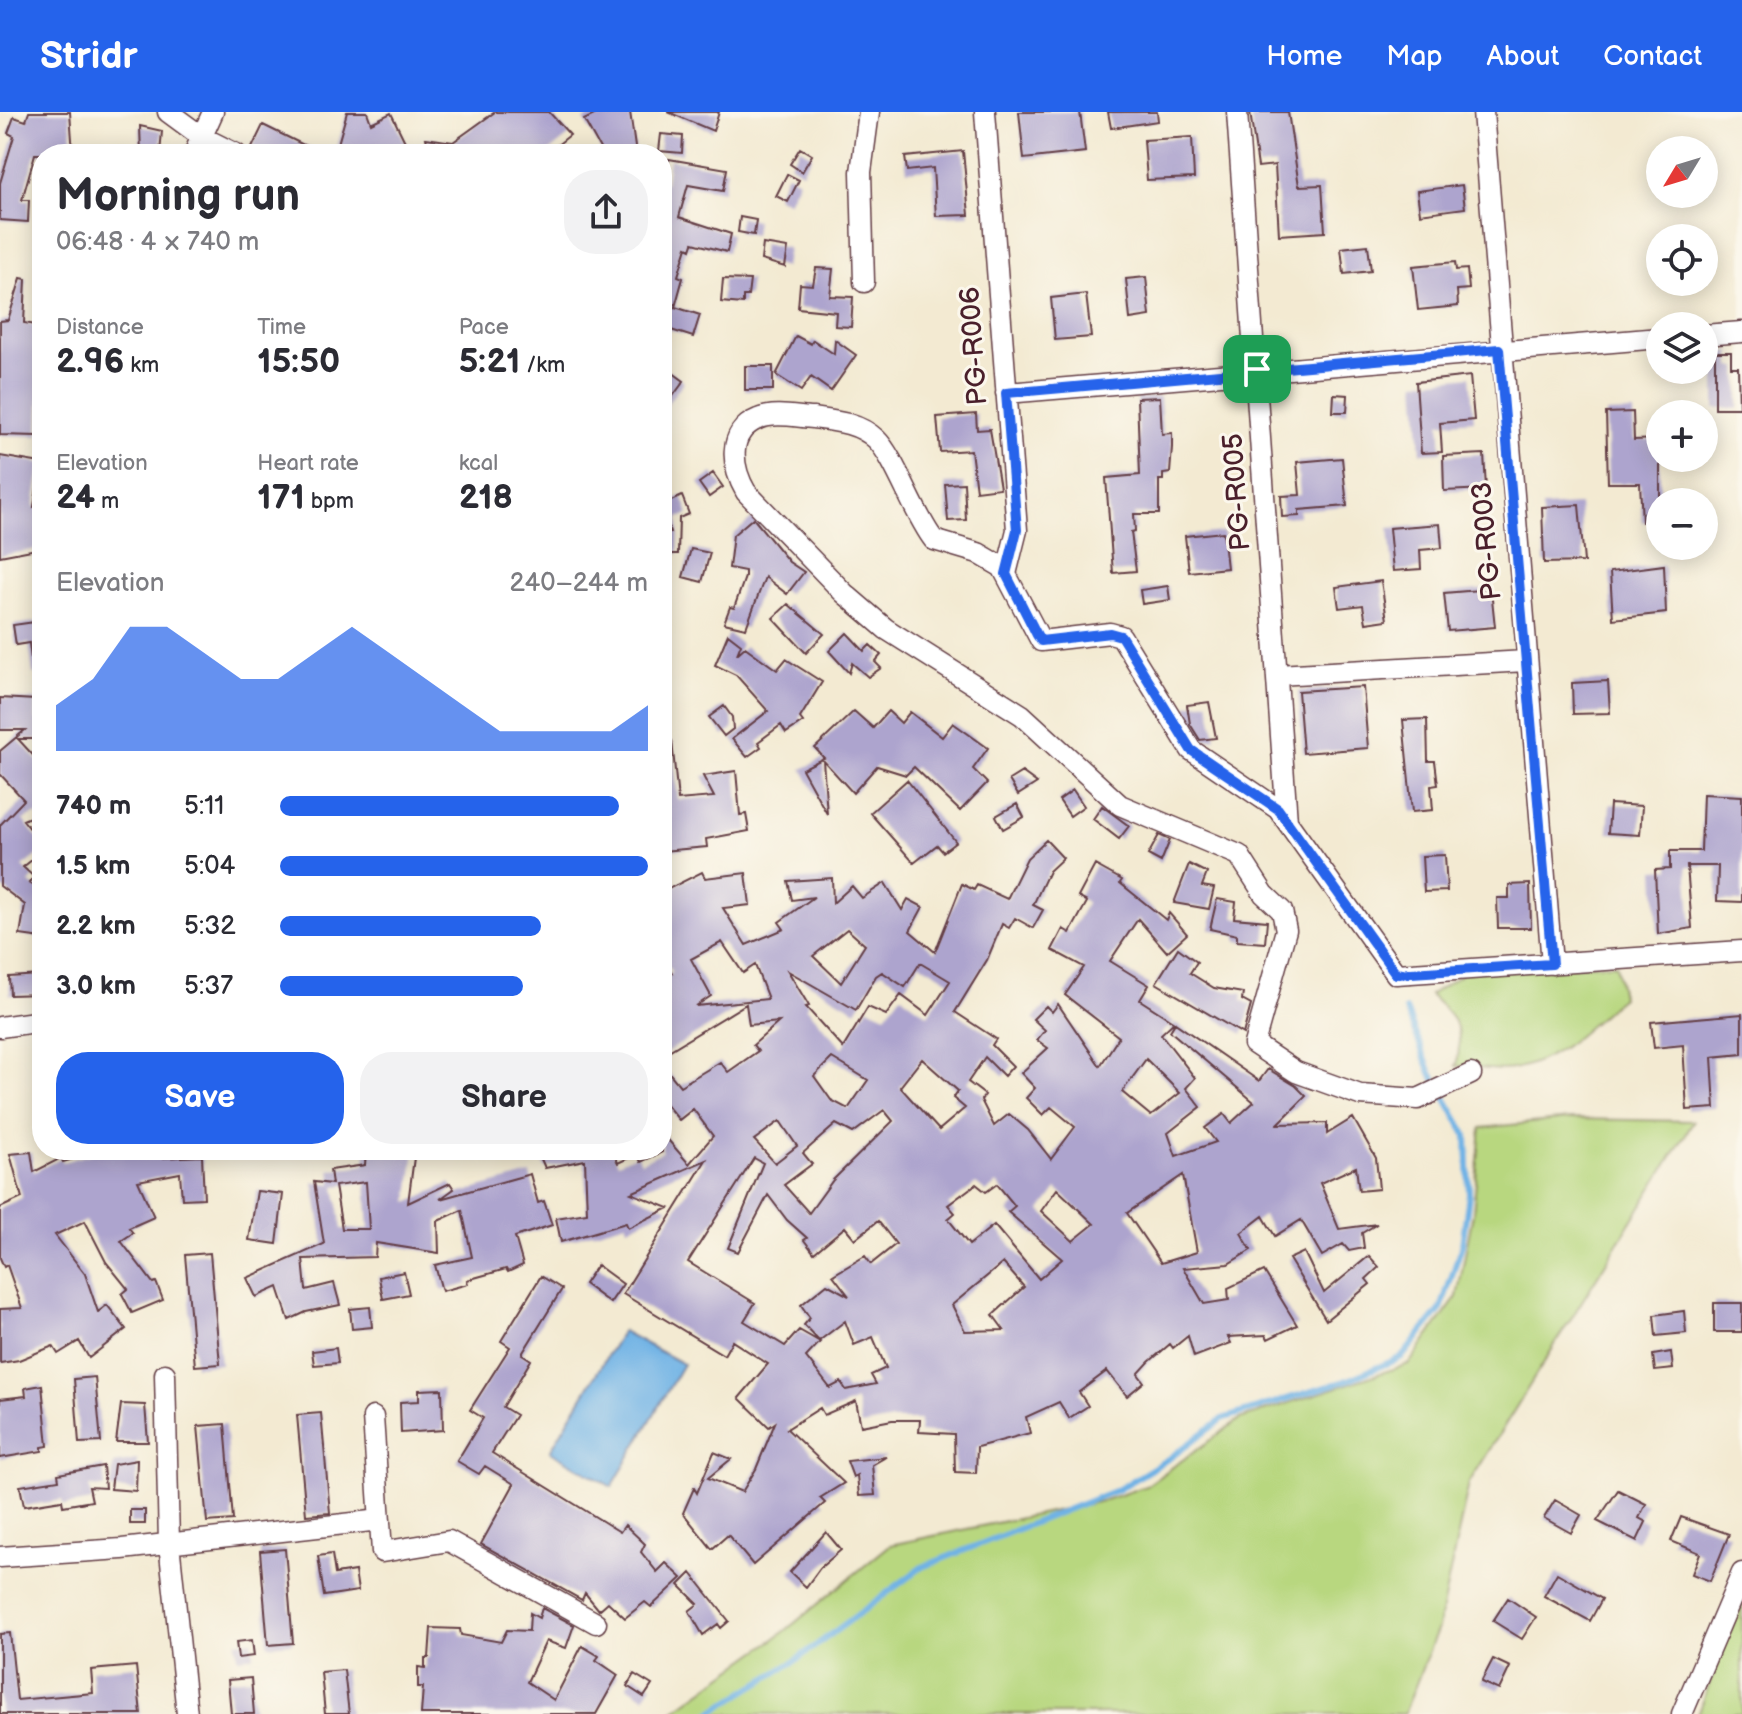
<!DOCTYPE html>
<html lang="en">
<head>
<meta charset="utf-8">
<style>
	:root { --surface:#fff; --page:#f2f2f3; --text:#2b2b33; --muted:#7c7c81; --accent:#2563eb }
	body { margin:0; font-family:"Balsamiq Sans",sans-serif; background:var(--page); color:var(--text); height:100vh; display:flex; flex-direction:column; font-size:30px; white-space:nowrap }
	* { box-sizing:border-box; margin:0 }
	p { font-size:26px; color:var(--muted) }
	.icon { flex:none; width:44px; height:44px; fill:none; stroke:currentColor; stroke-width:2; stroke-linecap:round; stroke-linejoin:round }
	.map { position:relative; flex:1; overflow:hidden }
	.panel { position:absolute; left:32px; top:32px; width:640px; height:1016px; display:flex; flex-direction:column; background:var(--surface); border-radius:32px; box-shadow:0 4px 20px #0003 }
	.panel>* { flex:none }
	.needle { width:52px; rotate:232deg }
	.tools { position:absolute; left:1646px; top:24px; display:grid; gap:16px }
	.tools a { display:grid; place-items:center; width:72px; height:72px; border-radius:50%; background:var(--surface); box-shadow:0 4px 20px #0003; font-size:40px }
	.pin { position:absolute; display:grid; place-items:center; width:68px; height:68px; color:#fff; margin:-34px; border-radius:16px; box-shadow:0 4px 12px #0006 }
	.round { display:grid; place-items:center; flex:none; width:84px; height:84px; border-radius:32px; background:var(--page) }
	.head { display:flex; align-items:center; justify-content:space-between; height:136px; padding:0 24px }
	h1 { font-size:44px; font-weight:700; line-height:60px }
	.stats { display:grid; grid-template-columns:repeat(3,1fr); gap:12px; height:136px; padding:8px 24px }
	.stats div { display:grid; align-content:center }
	.stats b { font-size:34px; font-weight:700 }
	.stats small { font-size:22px; font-weight:400 }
	.stats p { font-size:22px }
	.chart { height:224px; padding:16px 24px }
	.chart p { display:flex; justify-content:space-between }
	.chart svg { width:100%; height:144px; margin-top:8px; fill:var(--accent); opacity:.7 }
	.primary-button { display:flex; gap:16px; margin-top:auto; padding:16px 24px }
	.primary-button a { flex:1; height:92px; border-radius:32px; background:var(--accent); color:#fff; font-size:32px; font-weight:700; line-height:92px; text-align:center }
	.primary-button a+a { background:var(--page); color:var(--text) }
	ul { padding:0 24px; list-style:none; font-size:26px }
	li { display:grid; grid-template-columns:128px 96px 1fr; align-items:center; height:60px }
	li i { height:20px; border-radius:10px; background:var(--accent) }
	header { display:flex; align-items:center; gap:48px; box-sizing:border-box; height:112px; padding:0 40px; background:var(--accent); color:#fff }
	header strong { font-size:38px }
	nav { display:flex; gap:44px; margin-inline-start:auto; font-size:28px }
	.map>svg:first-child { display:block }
	.green { fill:#b8d77f; stroke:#817b55; stroke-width:2 }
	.water { fill:#70b2e5; stroke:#5d6888; stroke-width:2 }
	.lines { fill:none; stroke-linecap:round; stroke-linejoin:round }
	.stream { stroke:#70b2e5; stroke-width:6 }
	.building { fill:#ada4ce; fill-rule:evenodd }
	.street-casing { stroke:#633d44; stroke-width:23 }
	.street { stroke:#fff; stroke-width:20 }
	.route-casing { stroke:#fff; stroke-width:16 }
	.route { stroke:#2563eb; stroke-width:10 }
	.labels { text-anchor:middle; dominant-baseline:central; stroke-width:6; stroke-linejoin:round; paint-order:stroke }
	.street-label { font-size:28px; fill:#4a1f2b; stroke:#fbf7ec }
</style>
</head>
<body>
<header>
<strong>Stridr</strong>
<nav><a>Home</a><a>Map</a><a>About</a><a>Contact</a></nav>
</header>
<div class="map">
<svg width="1742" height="1602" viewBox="0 0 1742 1602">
	<rect width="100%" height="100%" fill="#fbf7ec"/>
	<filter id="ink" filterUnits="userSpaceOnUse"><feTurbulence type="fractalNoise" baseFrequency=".0125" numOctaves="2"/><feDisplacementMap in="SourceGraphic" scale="16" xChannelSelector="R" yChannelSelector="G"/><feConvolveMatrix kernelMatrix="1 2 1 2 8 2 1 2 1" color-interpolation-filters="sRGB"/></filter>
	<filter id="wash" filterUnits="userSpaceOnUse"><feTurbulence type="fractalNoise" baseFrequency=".006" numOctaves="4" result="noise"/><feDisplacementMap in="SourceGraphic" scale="32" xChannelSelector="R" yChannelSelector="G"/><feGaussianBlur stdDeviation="1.8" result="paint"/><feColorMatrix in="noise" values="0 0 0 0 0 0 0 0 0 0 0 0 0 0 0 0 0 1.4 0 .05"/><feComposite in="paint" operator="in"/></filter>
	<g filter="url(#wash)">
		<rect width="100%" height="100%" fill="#f3ead2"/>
		<path class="green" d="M1616,852l6,33c-34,29 -62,63 -109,72 -17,3 -39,-3 -57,-3 9,-38 0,-46 -26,-71l40,-26z
			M1570,1007l124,2 -225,362 -31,145 -34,86h-735l111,-79 110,-90 212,-44 44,-15 94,-67 169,-55 48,-67 16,-84 8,-85z
			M1742,1488v114h-44z"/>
		<path class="water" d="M622,1219l61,33 -71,123 -62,-36z"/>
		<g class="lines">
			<path class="stream" d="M708,1602l87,-53 127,-94 195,-77 54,-33 51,-38 123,-38 57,-24 39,-48 21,-64 7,-51 -2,-58 -36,-63 -25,-63"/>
		</g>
		<g id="blocks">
			<path class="building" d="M29,0h41l3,42h-38l-13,46h7l-1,22 -28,-2v-37l14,-47 -6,-3 6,-16 12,4z
				M347,0h20l4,11 20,-10 20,41 -75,-3z
				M495,0h54l21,23 -24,19h-116l-4,-16 27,4z
				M600,0h30l6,42h-33l-19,-34z
				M668,0h51l-6,19z
				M1019,0h61l5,40 -61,7z
				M1108,0h49l1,9 -47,7z
				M1250,0h38l11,74 23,-1 3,47 -46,3 -4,-70 -17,2z
				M263,13l59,29h-73z
				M140,14l22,5 -2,23h-19z
				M661,22l22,2 -1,17 -23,-2z
				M1192,25l2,41 -47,2 -3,-40z
				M800,36l12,7 -10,17 -12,-8z
				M963,39l6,64 -33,1 -3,-48 -26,3 -2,-14z
				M669,47l58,10 -4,22 -35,-6 -9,32 52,17 -4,18 -34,-9 -2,6 -4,-2 -9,29 5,2 -8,29 25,8 -7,22 -25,-8 -2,7h-4v-68l7,-26 -7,-1v-59l4,1z
				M787,62l12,6 -11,22 -12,-6z
				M1462,73l3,23 -45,6 -3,-23z
				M740,105l16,3 -2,15 -16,-3z
				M763,132l25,4 -3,19 -24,-7z
				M1368,133l3,26 -27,3 -3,-26z
				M1455,150l1,8 11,-1 2,20 -12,1 1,16 -40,4 -5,-44z
				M816,156l17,1 -3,27 23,1 -2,30 -16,-1 1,-14 -38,-4 2,-24 13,1z
				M1146,165l4,39 -20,3 -4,-40z
				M21,166l5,1 -2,44 18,3 -4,110 -38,-1v-114l8,-1z
				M723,167l27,1 -2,16h-5v8l-22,-2z
				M1086,182l5,43 -36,3 -4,-42z
				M796,224l15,8 2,-4 21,14 1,-14 21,15 -25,36 -20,-14 -10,14 -25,-16z
				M1715,240h16v15h7l1,41h-24z
				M745,254h28v24h-28z
				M669,258l15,11 -22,30v-31z
				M1470,264l4,44 -34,3 2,29 -21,1 -5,-71z
				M1334,282l14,1 -1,17h-14z
				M1160,285l2,37 10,-1v14l-2,26 -7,1v6h-4v34h-25l1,17 -4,1 5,39 -23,2 -7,-95 34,-3 -3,-77z
				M1633,300l1,28 26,-1v82l-18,1 -2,-39h-32l-2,-70z
				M976,302l1,16 13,-1 10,59 -24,3 -5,-41 -31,2 -3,-35z
				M1484,342l2,35 -42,2 -1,-35z
				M0,344l41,7 -7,44 8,-2v43l-42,8z
				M1342,346l5,48 -48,4v6l-17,1 -1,-21 19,-1 -3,-33z
				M713,361l10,14 -14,10 -10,-14z
				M964,371l2,37 -18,1 -3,-37z
				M682,384l7,18 -10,4 -1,36h-16v-23l8,1 -8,-27z
				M1579,393l5,57 -40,1 -2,-56z
				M753,406l36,44 15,10 -17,22 -22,-17 -19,51 -22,-5 6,-16 4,1 11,-31v-6l-16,-3 4,-33z
				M1440,412l2,24 -22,2 1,19 -28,2 -4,-43z
				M1223,420l4,36 -38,4 -4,-36z
				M691,437l19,4 -8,29 -19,-5z
				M1664,453l2,48 -53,6 -3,-47z
				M1381,469l6,39 -21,3 -3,-18 -24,3 -3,-21z
				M1168,474l2,14 -28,4 -2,-14z
				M1491,477l4,38 -47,4 -4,-38z
				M788,492l36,30 -18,19 -33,-35z
				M42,509v52l-9,1 -4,-31 -13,2 -3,-20z
				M847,521l17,18 6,-6 11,10 -6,7 6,6 -13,9 -16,-14 -3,10 -20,-22z
				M728,522l13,10 -4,10 8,-7 32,23 9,-11 36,23 -22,36 3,4 -17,11 -5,-8 -23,17 3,5 -14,10 -15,-18 36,-28 -32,-36 -21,-10z
				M1608,569l2,32 -37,1 -1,-31z
				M1363,575l5,61 -65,5 -5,-62z
				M0,586l36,2v21l6,-6v24h-24l24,26v54l-5,-5 -14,6 19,24v8l-19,15 11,10 -5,6 13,7v48l-22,-3 5,-30 -25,-19v-61l24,-25 -24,-26v-23l25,-21h-25z
				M1209,590l7,36 -16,2 -10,-16 -3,-19z
				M724,594l8,11 1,12 -9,7 -15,-19z
				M854,599l19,17 15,-17 13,12 9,-11 32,25 11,-14 35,25 -15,21 14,14 -27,28 -46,-44 -8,8 -29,-9 -24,27 -30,-33 4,54 -25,-45 22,-11 -9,-10z
				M1427,607l1,42h7l3,24 -7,1 2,24 -21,2 -9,-92z
				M672,629l6,59 36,-3 -11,-21 33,-5 4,44 6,-1 3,17 -43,8 1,8 -45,4v-109z
				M1022,660l15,11 -19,12 -9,-15z
				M907,668l49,62 -13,10 -6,-7 -23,18 -44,-50z
				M1073,678l11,16 -14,10 -11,-16z
				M1703,682l39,2v106l-25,-1 1,-35h-31l5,62 -34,6 -3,-64 15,-1v-18h31z
				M1017,692l7,13 -21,12 -7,-13z
				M1610,692l32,2 -2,29 -32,-2z
				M1102,694l27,20 -10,13 -26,-20z
				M1159,723l11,5 -9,22 -13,-7z
				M1046,728l17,18 -14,13 -16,34 10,5 -10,18 -18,-10 -6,10 -7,-4 -15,36 -32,52 41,27 -4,6 21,21 -9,10 -19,-19 -17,25 17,13 -4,5 13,26 15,-12 19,16 23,29 24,-32 -24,-20 -8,8 -17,-17 9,-10 -14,-15 27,-25 -11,-8 8,-10 -12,-11 13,-13 6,6 6,-8 42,62 19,-29 -54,-42 19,-28 -32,-17 11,-21 7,4 17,-31 -9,-5 17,-32 27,15 -2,3 46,37 3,-7 18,21 -20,18 -29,-33 -28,42 39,24 -9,15 34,22 -13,12 34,44 -9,10 15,19 -33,26 8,23 40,-14 -11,-14 19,-14 7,9 23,-21 -84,-71 5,-8 84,58 9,-12 28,17 10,10 -28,28 49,-1v11l26,-16 23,40 3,31 -20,2 -3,-24 -36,16 19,46 38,-5 -15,9 2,15 -15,3 -6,-7 -21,12 -21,-36 -26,16 -12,-20 -22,17 10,17 -23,14 -45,4 21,36 25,-4 -1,-12 36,-17 33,54 -29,14 -2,-4 -38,2 3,6 -37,14 -6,-21 -15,12 -3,-4 -21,18 -11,12 6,8 -17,14 -20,-25 -28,21 9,14 -19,12 -10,-16 -33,15 4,16 -53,14 -1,26 -21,-1 -1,-38 -35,-2 1,-12h-28l-31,6 -5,-25 -32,14 -4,-7 -33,21 57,54 -24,15 5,5 -72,62 -25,-30 -16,14 -29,-36 11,-25 3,5 17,-41 17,7 -23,19 34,14 14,-23 19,-46 -6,4 -30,-29 29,-34 -36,-23 -8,14 -101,-61 83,-134 -75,33 38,15 -41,20 -2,-5 -65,19 -5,-24 31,-5 -2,-53 -40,8 -8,-18h75l6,13 19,-9 4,8 21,-10v-19l27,31 24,-28 -20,-27 -14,11 -17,-20v-36l18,22 40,-24 8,10 30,-21 -5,-6 26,-23 -30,3 -3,-21 -84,51v-76l10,-6 -10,-20v-61l40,-20 3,6 41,-5 4,32 -27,3 23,37 38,-16 -5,-7 35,-25 -22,3 -4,-19 44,-3 1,25 19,-17 10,12 23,-15 17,27 6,-11 15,8 -13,24 25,21 27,-68 12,6 3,-5 30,14 20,-41zM847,817l18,16 -24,38 -28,-27zM722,830l21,31 12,-8 13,34 -72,7 15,-10 -20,-37zM920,851l30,18 -22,34 -27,-20 -15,20 -18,-8 -25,41 -37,-41 3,-1 -21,-35 68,39 20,-34 6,-4 23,15zM832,946l36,22 -20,29 -17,-9 -17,-24zM922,947l36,32 -5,7 12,10 -26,22 -39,-43zM1146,947l34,34 -29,23 -29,-24zM884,998l9,11 -60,59 -24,33 -25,-28 28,-21 -9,-11 33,-29 17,9zM780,1009l17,25 -22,17 -21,-23zM754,1046l9,5 -35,85 10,4 30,-57 19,25 20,18 -3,2 10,13 31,-26 10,12 23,-18 18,23 -25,20 -6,-8 -32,19 16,21 -22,-12 -26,21 9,13 -6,7 15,16 26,-20 9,24 19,-8 13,31 -15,7 5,9 -30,6 -5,-8 -11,6 -24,-31 14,-15 -21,-12 -14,16 -41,-25 11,-18 -67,-41zM1183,1063l14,77 -36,11 -34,-50zM976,1072l10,8 11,-8 18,22 -7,6 54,47 -23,20 -45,-54 -25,20 -21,-26 7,-6 -7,-8zM1057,1077l37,35 -21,17 -32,-30zM1003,1151l21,24 -31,28 11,15 -39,1 -13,-26z
				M1445,743l2,36 -23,1 -2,-36z
				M1189,752l18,9 -5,13 12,2 -5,21 -35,-6z
				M1530,772l1,44h-33l-1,-30h12v-13z
				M1217,787l19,3 -2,16 33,3 -2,22 -28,-2v-6l-27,-6z
				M1178,836l19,14 -7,11 24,15 29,5 -1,7 9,5 -8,29 -87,-51z
				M40,863l1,19 -31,1 -1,-18z
				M1742,902v40l-30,3 3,51 -28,2 -4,-65 -29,3 -3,-26z
				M104,1038h54l2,8 42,-2 2,42 -22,1 -2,-26 -42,8 16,36 -25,11 4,5 -12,8 32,42 3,-1 7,18 -31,13 -10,-19 6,-5 -22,-27 -21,-41 -30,14 30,39 13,38 9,-7 19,24 -37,29 -10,-17 -21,13 -5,-8 -34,14 -19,3v-54l22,-1 -15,-43 -3,2 -4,-9v-50l22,-10 -12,-44 21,-2 3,20 27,-14 2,4z
				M366,1038h49l-7,53 42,-20 4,6 -14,10 90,-25 8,29 6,-2 8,24 -37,12 8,28 -15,7 -2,-3 -39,11 1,4 -26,7 -7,-26 37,-8 -10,-47 -24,11 1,32 -63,-10 -1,14 -72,2 3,31 28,-7 6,22 -34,7 -17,8 -11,-33 -22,10 -9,-19 77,-34 -10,-62 18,2 -2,-14 35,-5zM366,1070l3,47h-27l-7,-43z
				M257,1079l26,3 -6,50 -28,-4z
				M1304,1140l20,41 45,-37 10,11 -13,12 4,5 -44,36 -37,-61z
				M210,1141l10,111 -25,2 -10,-111z
				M597,1153l26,19 -13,19 -26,-19z
				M404,1160l5,22 -26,5 -4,-22z
				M541,1164l21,13 -40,65 9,6 -28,47 13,8 -24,38 128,79 5,-7 20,19 -4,8 16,20 9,-9 16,15 -31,29 -6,-5 -20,16 -17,-16 -9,8 -14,-17 -3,7 -101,-56 33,-60 -29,-18 -6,8 -22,-13 26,-43 -13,-8 40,-63 -9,-6z
				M1714,1191h28v29h-28z
				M370,1195l2,20 -20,2 -2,-20z
				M1684,1199l2,22 -30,3 -2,-21z
				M336,1236l2,15 -24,2 -2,-14z
				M1671,1240l2,17 -18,2 -2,-16z
				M95,1265l6,65 -22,1 -5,-64z
				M42,1273l6,61 -6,1v4l-42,7v-59l26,-3 -1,-8z
				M442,1277l1,41 -42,3 -1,-31 19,-1v-11z
				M121,1292l24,1 3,37h-32z
				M321,1301l9,100 -24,2 -9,-100z
				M225,1312l8,96 -26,2 -9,-96z
				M886,1345l-14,8 3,30 -16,1 -2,-21 -4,2 -6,-16z
				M137,1348l-1,31 -25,-2 3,-25z
				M103,1354l2,22 -16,-1 3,14 -29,5 -1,-6 -38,6 -4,-20 39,-6 -1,-6z
				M1618,1378l28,14 -7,14 7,4 -9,19 -40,-20z
				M1555,1388l26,15 -10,18 -27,-15z
				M130,1398h15v14h-15z
				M1681,1405l48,17 -19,47 -18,-7 8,-21 -29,-12z
				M826,1420l15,18 -21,18 -14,19 -16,-15z
				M285,1437l8,94 -25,2 -8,-94z
				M332,1442l3,20 20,-3 3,20 -34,5 -6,-40z
				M691,1461l38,48 -8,7 -3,-4 -15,11 -14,-24 9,-7 -19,-19z
				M1557,1461l45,26 -12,22 -46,-25z
				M1508,1486l28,19 -14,22 -29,-18z
				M542,1496l32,17 -8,23 -20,-7 -19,41 27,18 28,-54 17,10 -3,4 22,15 -22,39h-175l2,-27h-5v-20l7,1v-10h4l2,-30 29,1 1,6 40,7 6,-12 22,1 1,-18 9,5z
				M10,1521l7,67 76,-7 -2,-23 45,-4 5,48h-141v-80z
				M252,1528l2,16 -16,2 -2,-16z
				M1493,1547l17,8 -11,23 -18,-8z
				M344,1558l5,44h-24l-4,-42z
				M634,1562l18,11 -8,12 -17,-11z
				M251,1566l3,36h-23l-3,-34z"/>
		</g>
	</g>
	<g filter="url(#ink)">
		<use href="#blocks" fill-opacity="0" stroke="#633d44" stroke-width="2"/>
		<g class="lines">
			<defs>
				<path id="street" d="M168,0l34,25 34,17
					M985,0l32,418 -11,44
					M1237,0l50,709
					M1483,0l69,852
					M194,42l19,-42
					M864,170l-3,-110 8,-60
					M1704,223l38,-3
					M1006,281l654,-55
					M1277,563l249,-14
					M0,915l42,-6
					M1471,962l-53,25 -58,-4 -64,-23 -42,-28 32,-114 -4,-19 -18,-17 -25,-39 -119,-50 -98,-90 -136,-86 -42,-36 -98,-101c-14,-24 -20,-60 12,-73 16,-7 38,-2 55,-1 23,3 46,5 63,21 19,18 38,76 58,101l44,13 24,14 39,74 69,-8 11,3 70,114 87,59 118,165 346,-23
					M165,1262l4,169 18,171
					M373,1305l9,135 67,-11 147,82
					M0,1445l122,-8 258,-29
					M1682,1602l60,-141"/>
			</defs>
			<use href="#street" class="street-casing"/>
			<use href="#street" class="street"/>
		</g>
	</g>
	<g class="lines" filter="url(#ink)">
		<defs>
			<path id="route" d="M1499,237l53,615 -156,10 -118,-165 -87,-59 -70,-114 -11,-3 -69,8 -4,-6 -31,-61 11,-44 -11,-137z"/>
		</defs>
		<use href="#route" class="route-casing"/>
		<use href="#route" class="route"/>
	</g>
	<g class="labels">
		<g class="street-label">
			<text transform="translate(974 234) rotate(-94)">PG-R006</text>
			<text transform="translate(1237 380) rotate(-94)">PG-R005</text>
			<text transform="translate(1487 429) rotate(-95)">PG-R003</text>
		</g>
	</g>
</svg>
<div class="tools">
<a><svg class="needle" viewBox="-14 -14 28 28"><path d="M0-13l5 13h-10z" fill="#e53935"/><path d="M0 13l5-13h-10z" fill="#7c7c81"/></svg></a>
<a><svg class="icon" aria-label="locate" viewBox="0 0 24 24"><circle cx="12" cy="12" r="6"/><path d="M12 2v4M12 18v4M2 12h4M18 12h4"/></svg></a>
<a><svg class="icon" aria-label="layers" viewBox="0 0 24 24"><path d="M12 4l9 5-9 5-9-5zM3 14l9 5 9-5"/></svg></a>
<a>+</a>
<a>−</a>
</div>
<div class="pin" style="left:1257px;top:257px;background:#1e9e55"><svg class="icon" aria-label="arrive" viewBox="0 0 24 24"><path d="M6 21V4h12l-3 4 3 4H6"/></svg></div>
<section class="panel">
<div class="head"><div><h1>Morning run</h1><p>06:48 · 4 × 740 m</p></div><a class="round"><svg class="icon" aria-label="share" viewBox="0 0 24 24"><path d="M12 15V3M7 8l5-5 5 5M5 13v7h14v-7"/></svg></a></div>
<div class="stats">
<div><p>Distance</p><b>2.96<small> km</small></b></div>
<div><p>Time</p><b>15:50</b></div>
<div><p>Pace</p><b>5:21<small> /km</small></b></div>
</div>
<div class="stats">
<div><p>Elevation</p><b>24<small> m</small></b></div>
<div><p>Heart rate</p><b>171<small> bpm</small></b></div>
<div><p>kcal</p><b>218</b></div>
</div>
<div class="chart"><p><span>Elevation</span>240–244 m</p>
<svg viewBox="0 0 160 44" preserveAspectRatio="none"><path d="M0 44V30L10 22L20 6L30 6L40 14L50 22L60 22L70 14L80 6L90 14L100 22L110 30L120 38L130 38L140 38L150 38L160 30V44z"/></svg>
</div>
<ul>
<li><b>740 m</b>5:11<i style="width:92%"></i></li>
<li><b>1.5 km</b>5:04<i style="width:100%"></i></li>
<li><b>2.2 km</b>5:32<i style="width:71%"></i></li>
<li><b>3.0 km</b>5:37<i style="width:66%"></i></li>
</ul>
<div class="primary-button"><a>Save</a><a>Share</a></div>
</section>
</div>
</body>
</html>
